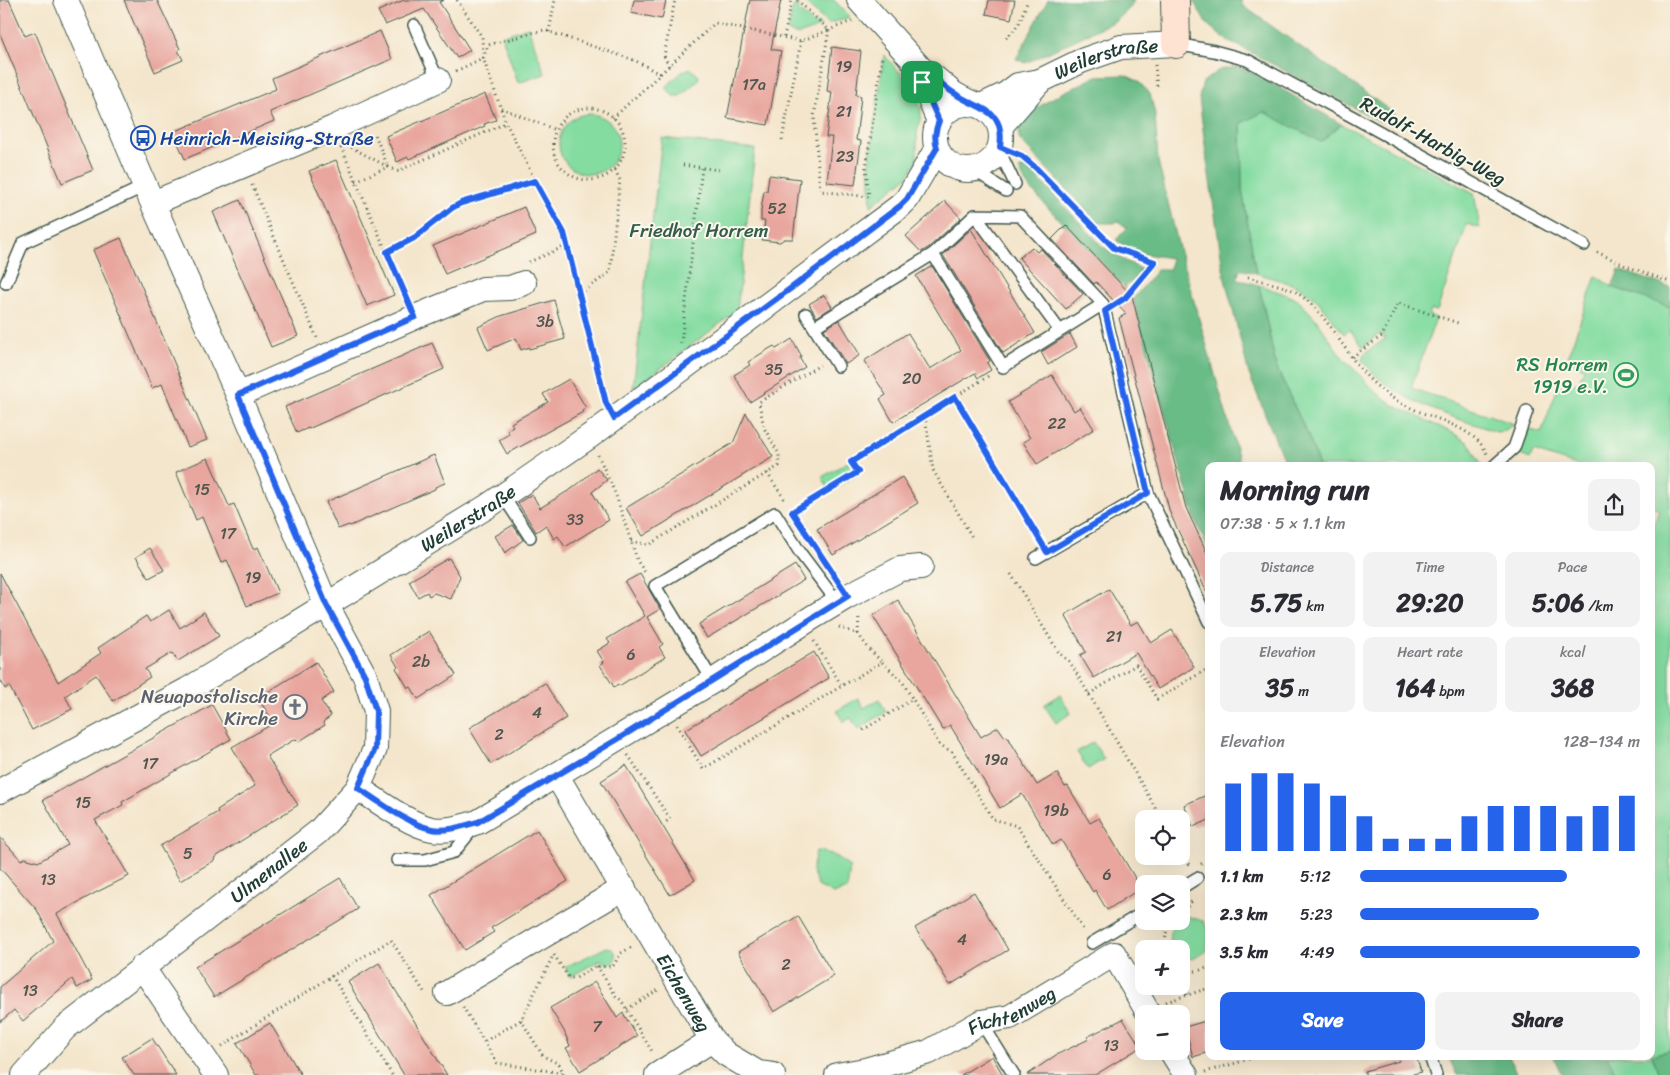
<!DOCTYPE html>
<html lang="en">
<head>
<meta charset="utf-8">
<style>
	:root { --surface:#fff; --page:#f2f2f3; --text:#2b2b33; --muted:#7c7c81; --accent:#2563eb }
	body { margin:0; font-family:Sriracha,sans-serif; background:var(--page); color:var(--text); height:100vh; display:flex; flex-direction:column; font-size:19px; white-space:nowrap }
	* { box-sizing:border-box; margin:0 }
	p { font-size:16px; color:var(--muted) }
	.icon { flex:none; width:28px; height:28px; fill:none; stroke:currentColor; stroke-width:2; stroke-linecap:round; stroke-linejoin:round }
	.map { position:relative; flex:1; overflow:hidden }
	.details { position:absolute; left:1205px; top:462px; width:450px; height:598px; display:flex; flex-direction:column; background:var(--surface); border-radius:10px; box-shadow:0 5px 20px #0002 }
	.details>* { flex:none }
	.tools { position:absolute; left:1135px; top:810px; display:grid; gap:10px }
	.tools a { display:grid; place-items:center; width:55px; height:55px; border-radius:10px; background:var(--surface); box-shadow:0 5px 20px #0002; font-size:25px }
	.pin { position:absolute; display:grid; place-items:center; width:42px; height:42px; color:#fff; margin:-21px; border-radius:10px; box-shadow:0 2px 8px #0006 }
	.round { display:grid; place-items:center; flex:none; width:52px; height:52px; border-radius:10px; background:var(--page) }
	.summary { display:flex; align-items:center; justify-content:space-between; height:85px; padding:0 15px }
	h1 { font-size:28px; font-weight:700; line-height:38px }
	.figures { display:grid; grid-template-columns:repeat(3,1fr); gap:8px; height:85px; padding:5px 15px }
	.figures div { display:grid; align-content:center; border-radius:10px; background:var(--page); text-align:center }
	.figures b { font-size:25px; font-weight:700 }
	.figures small { font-size:14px; font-weight:400 }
	.figures p { font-size:14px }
	.chart { height:140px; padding:10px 15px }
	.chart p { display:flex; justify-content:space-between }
	.chart svg { width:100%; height:90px; margin-top:5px; stroke:var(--accent); stroke-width:6 }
	.cta { display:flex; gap:10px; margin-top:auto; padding:10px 15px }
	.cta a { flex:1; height:58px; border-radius:10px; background:var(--accent); color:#fff; font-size:20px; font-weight:700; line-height:58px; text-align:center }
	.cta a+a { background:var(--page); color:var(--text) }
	ul { padding:0 15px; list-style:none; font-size:16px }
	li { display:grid; grid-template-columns:80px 60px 1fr; align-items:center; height:38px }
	li i { height:12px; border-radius:6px; background:var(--accent) }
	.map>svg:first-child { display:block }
	.green { fill:#84dca1; stroke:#528c6a }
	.forest { fill:#6bbc87; stroke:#457c5e }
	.building { fill:#e8a69e }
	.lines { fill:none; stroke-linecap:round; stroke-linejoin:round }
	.service-casing { stroke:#3f564b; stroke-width:14 }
	.minor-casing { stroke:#3f564b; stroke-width:26 }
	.secondary-casing { stroke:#3f564b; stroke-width:30 }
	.path { stroke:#3f564b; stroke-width:3; stroke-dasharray:1 4; stroke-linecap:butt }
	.service { stroke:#fff; stroke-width:11 }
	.minor { stroke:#fff; stroke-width:24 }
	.secondary { stroke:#fee3d2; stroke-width:28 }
	.route-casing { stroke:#fff; stroke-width:10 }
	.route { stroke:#2563eb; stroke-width:6 }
	.labels { text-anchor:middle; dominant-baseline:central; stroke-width:4; stroke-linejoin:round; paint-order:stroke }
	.number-label { font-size:16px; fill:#51574e }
	.street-label { font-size:19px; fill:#1f3d34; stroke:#fbf7ec }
	.transit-label { font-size:19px; fill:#164399; stroke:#fbf7ec; text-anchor:start }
	.park-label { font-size:19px; fill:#335d4a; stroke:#fbf7ec }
	.leisure-label { font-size:19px; fill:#27864d; stroke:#fbf7ec; text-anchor:end }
	.worship-label { font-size:19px; fill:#5b616d; stroke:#fbf7ec; text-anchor:end }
</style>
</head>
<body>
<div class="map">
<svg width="1670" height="1075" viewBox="0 0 1670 1075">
	<rect width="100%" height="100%" fill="#fbf7ec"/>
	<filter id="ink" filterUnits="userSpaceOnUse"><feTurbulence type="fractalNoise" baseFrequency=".02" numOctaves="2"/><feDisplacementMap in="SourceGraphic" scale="10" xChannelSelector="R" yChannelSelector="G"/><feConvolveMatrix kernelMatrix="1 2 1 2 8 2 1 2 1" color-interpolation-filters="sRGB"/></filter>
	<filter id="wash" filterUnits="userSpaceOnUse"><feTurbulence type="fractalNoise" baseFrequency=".0096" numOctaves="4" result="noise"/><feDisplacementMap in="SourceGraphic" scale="20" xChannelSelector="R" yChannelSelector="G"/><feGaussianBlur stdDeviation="1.12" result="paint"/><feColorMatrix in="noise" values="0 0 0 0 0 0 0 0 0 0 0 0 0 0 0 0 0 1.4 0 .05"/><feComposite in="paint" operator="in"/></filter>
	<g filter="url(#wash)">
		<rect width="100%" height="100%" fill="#f4e6cc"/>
		<path class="green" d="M802,0h32l16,17 -22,7z
			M797,4l3,2 -2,4 17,15 3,-2 3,3c-10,4 -24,13 -33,5l5,-24z
			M528,27l17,47 -27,9 -16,-47z
			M884,55l28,31 9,23v9l-4,14v29l-10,16 -36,29 -2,-42z
			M690,68l9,8 -1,4 -18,16h-7l-7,-9 16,-15z
			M1264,111l57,31 20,-18 133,69 6,35 -13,-4 -30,87 -6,-1 -2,5 7,3 -25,70 103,36 -10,7 -7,1c-40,-14 -83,-25 -116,-52 -7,-6 -13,-13 -19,-20l2,-6 22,-16 -4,-2 1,-5 -20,16 -13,-17 -6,4 -26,-33 -20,-15 -42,-13 -14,-84 -1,-67z
			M559 144a30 30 0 1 1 60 0a30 30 0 1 1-60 0Z
			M662,138l93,11 -18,162 -104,78z
			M1596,276l16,11 58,20v743l-18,5 7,20h-42l-10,-19h44v-522l8,-24 -8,-4v-40h-72l-46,-15 -3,8 -12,-5 10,-25 13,4 17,-46 21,-5 5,-14 -8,-3 -8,-9z
			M1259,285l23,8 16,7 17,18 27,39 34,35 19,14 58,27 16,10 13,23h-163l-10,-28 -33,-72z
			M848,462l8,13 -26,16 -8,-14z
			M1060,695l11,18 -15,10 -12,-18z
			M858,698l6,10 15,-9 7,13 -28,17 -7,-11 -8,4 -6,-11z
			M1093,742l11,17 -16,10 -11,-17z
			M816,851c16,1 23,7 34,17l-3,21 -14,5 -15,-8 -6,-16z
			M1187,916l16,5 6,10 -2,20 -14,8 -12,-3v-7h-7l-5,-9 4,-16 8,-3z
			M607,947c12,3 12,15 0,17l-7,-4 -30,17 -5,-10z"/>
		<path class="forest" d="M1048,0h86l-3,7 -14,13 -91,43 -10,-4z
			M1195,0h46l1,5 153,109 -14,8 -159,-85 -16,-14 -11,-19z
			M1236,67l20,7 85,50 -20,18 -57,-30 -23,11 1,66 14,84 -16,-4 -3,10 22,6 17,81 33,72 10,28h-33l-37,-92 -25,-99 -17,-114 -8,-63 4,-16 16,-12z
			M1125,75l13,6 12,13 5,20 3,47 22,91 61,214h-32v84l-14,-30 -62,-221 25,-30h12l1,-11 -38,-6 -17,-12 11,-12 -9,-7 -4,2h-16l-79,-84v-8l5,-15 32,-20 41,-20z
			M1025,167l11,9 66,70 18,12 21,11 -6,10 -10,8 2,4 -62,-65 -39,-42 -7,-15z
			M1619,270l51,17v20l-58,-20z
			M1670,1050v25h-11l-7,-20z
			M1448,1056h61l8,19h-60z
			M1553,1056h54l10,19h-52l-1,-2h-3z"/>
		<g id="blocks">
			<path class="building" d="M0,0h9l16,36 10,-4 58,138 -31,13 -62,-149z
				M124,0h33l23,49 -2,1 5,10 -28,12z
				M404,0h40l-5,2 31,48 -13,8 -33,-49 -39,16 -7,-14z
				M634,0h32l-4,19 -31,-6z
				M750,0h31l-10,49 10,2 -13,74 -41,-7z
				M989,0h26l-4,19 -25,-5z
				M380,31l12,28 -122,53 4,9 -89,38 -12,-27 103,-43 -4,-11z
				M832,47l29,4 -5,44 5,1 -5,44 5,1 -6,44 -28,-3 5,-45h-6l6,-45 -5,-1z
				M485,94l11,26 -12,4 1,2 -76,33 -1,-2 -11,5 -11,-26z
				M336,160l58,135 -27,11 -58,-135z
				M769,175l31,4 -7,60h-9l-4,3 -18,-2 3,-19h-4v-11l3,-19h3z
				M240,200l58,136 -27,11 -58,-135z
				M945,201l16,17 -33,30 -7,4 -15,-16z
				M524,207l12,28 -91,39 -12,-28z
				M1066,225l66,71 54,212 23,49v40l-39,-84 -51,-195 7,-4 -30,-32 -2,2 -42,-45z
				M971,229l64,104 -32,20 -60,-98z
				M121,238l86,202 -19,7 -26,-63 -10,4 -59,-138z
				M1032,247l5,5 4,-3 42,45 -17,15 -47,-51z
				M932,266l58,95 -3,2 4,7 -13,8 -3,-5 -82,49 -13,-23 6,-4 -22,-34 44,-28 22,36 31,-19 -45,-74z
				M824,295l8,12 -15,10 -8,-13z
				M554,300l11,39 -36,10v-2l-8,3 -5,-12 -28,12 -10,-23 23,-11z
				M839,320l21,35 -14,9 -22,-35z
				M1070,334l7,13 -29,18 -7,-13z
				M792,339l9,16 -1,4 5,8 -55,35 -16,-27 16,-10 -2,-3 19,-12 7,-4 2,3z
				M432,343l12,26 -136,60v-1l-11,5 -12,-26z
				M1052,375l22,36 6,-4 14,22 -57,35 -14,-22 7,-4 -22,-36z
				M569,379l17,29 -4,2 1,2 -76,42 -8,-14 10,-6 -2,-4 6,-4 -2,-3 37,-21 -5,-8z
				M746,413l27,44 -130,79 -17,-28 107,-65z
				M434,455l11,28 -10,4v2l-85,37 -1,-1 -11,4 -12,-27z
				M208,458l21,48 5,-2 19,45 5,-2 20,46 -31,13 -20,-46 -6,3 -19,-46 -6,3 -20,-48z
				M597,468l10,12 -15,12 17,28 -44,27 -7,-11 -4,3 -8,-14 -10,7 -18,-29 14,-9 8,14 33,-20z
				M902,477l16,26 -85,52 -16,-26z
				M513,525l10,15 -18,13 -10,-17z
				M150,548l14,22 -15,8 -13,-21z
				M449,558l11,18 -9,23 -17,-6 -5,3 -2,-4 -9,5 -9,-16z
				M795,565l9,15 -97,58 -8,-14z
				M0,573l58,109 43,-29 -3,-5 48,-32 4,6 19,-12 11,18 24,-16 15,24 -41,25 -6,-8 -27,16 5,8 -37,24 -17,-26 -31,21 7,13 -40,21 -23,-44 -4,3 -5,-10z
				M640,574l20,35 -13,8 16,27 -4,3 6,10 -46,29 -1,-2 -4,3 -14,-22 4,-3 -7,-11 13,-8 -3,-4 38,-23 -20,-34z
				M1109,589l22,36 7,-4 13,22 21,-13 22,37 -36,22 -22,-36 -42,25 -14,-23 6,-3 -21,-37z
				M898,600l83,137 17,-10 7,10 2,-1 30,49 20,-12 8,14 3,-1 22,37 9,-5 42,70 -34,22 -12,-20 -2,2 -32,-52 -8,5 -31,-51 -22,14 -50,-83 -7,5 -70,-114z
				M429,631l27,44 -38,24 -7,-12 -3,1 -12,-20 2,-1 -7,-12z
				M814,652l15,26 -128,78 -16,-26z
				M316,662l18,30 -13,9 10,15 -8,6 2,3 -27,17 -3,-3 -28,17 31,49 -84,53 1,2 -35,21 -20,-35 58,-34 -1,-2 38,-24 -23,-39 42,-24 -16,-25z
				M545,683l21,35 -75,46 -22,-36z
				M212,705l19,34 -109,63 1,3 -28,15 34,56 -34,17 -38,21 35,66 -15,8 -5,-9 -49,42 -9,-11 -14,12v-35l53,-46 -16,-31 -37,-42v-31l21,23 4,-2 13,4 30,-17 -25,-45z
				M626,765l69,115 -25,15 -69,-114z
				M1209,794v26l-16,7 -9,-22z
				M537,830l31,51 -77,47 3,4 -29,18 -34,-55z
				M340,878l18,31 -144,88 -19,-30z
				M974,892l34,58 -58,35 -35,-57z
				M798,916l36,60 -60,36 -36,-60z
				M379,963l68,112h-43l-56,-93z
				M595,982l22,36 6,-5 14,23 -57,35 -14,-23 4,-2 -6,-15 -14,-23z
				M1123,1019l18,28 -46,28h-68l29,-20 33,-16 -2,-2z
				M1209,1020v32l-16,5 -8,-30z
				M270,1023l31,52h-45l-19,-32z
				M152,1038l24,37h-42l-12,-18z
				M992,1056l11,19h-42z
				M1398,1056h18l5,16 -12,3h-44v-4l34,-10z"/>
		</g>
	</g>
	<g filter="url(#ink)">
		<use href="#blocks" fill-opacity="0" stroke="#3f564b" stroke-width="1"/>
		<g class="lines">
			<defs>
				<path id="service" d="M414,25l24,55
					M1176,44l38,7 33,9 106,57 231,128
					M999,150l16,34
					M974,170l32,21
					M933,254l70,113 57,-36 -85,-116
					M6,283l17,-40 122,-57
					M806,314l32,52
					M814,327l119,-73 42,-39 45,1 83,88 45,189 61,129
					M1060,331l43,-27
					M1494,466l20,-18 13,-37
					M503,496l27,41
					M1036,558l112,-65
					M713,681l-58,-95 120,-73 26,41 37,49
					M397,860h28l29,-8 21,-26
					M1181,888l16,-10
					M1092,943l52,-31
					M981,1022l33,53
					M1430,1056l6,19"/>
				<g id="minor">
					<path d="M859,0l63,70c12,5 17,12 27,20 7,6 16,10 25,14"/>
					<path d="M922,70v12l17,39"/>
					<circle cx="968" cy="137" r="33"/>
					<path id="s1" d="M981,106l25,-12 12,-9 22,-4 41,-20 40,-14 55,-3"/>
					<path d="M1000,127l40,-46"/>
					<path d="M153,203l180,-75 105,-48"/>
					<path d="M238,395l177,-78 68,-28 27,-1 14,-5"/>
					<path id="s2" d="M557,776l155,264 14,14 32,19 15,2"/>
					<path d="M358,788c20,13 52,37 74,41 15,3 32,-3 46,-7l235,-141 100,-64 35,-21 52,-27 21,-2"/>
					<path id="s3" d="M0,791l187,-101 301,-184 102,-70 88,-64 222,-166 7,-7 30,-51"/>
					<path d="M142,967l74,108"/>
					<path d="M447,993l177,-105"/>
					<path d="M1171,1051l15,24"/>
					<path id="s4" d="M24,1075l41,-47 253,-196 40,-44 17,-39 1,-38 -11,-35 -39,-72 -88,-209 -93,-209 -79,-186"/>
					<path d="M657,1075l55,-35"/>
					<path id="s5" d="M837,1075l28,-5 64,-18 52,-30 29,-5 104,-63 35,60"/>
				</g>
				<path id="secondary" d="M1175,0l1,44"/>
			</defs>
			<use href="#service" class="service-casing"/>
			<use href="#minor" class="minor-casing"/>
			<use href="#secondary" class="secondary-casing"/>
			<path class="path" d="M457,0l25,37 1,21 23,65 41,81 17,29 42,165
				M852,21l-23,9 -15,86 6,75 49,6
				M549,32l6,-32
				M784,37l8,-37
				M1006,38l12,-12 10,-26
				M1155,65l2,23
				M669,66l-5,-10 11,-56
				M456,71l27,-13 5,-13 56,-15 90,30 26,14
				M501,108l55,22
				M553 144a36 36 0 1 1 72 0a36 36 0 1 1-72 0Z
				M613,118l102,-95 86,18 28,-11 -32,-30
				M782,140l19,-99
				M347,145l41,22 -14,-35
				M341,147l65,150
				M1019,155l17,13 78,80 41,14 -30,36 -7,4
				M683,165l36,5
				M356,181l32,-14 10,4 108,-48
				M252,185l65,153
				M869,198l-3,-30 16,-110
				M387,252l26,-14 39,-30 9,-5 74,-22
				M1597,252l29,14 44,16
				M529,262l39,-17
				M1248,277c13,4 39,9 48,15 36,24 50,68 82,95 9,7 19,15 29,19 25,13 69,21 80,48
				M580,294l30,-22 10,-92 -5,-10
				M681,343l21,-175
				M1352,357l30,-21 16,-33 60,20
				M955,397l85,144
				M925,416l8,54 39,67
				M598,455l17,38 23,69 8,12
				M767,473l18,27
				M793,513l-1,-1 65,-40 -6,-10 139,-87
				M631,541l17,4 131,-79v-12l-15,-26 -5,-26 61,-37
				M1011,574l48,79 11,9 92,157
				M839,627l19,7 11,15 13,13
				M858,634l1,-19
				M814,641l28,45
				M1089,694l47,-29 21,34 52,-31
				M677,725l26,44 179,-107 20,19 37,63 13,8 41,67 24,7 68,106
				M863,730l50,-31
				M628,755l42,64 -4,3
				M1181,851l9,14
				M1201,864l8,-4
				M1181,914l11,-13
				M1151,926l16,1 7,-6
				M1167,927l-2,15 3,7
				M554,955l15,23h7l18,-11 19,-1 8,-13 11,-6
				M597,966l19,30 5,4 32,53
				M1181,967c9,7 18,4 28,0
				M1184,969l3,26
				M1166,1002l43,-14
				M463,1007l34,56 66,10
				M627,1009l31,-19
				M521,1020l22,36 16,8 5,11
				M485,1041l36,-21 32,-64
				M222,1046l110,-70
				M1205,1072l55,-16
				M392,1075l-60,-99 59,-36 35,55"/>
			<use href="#service" class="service"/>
			<use href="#minor" class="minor"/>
			<use href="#secondary" class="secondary"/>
		</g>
	</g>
	<g class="lines" filter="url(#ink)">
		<defs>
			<path id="route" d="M922,70c13,5 20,16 32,23 24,17 52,15 46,54l22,9 14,12 78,80 41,14 -30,36 -20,13 43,182 -101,59 -92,-155 -104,65 7,10 -66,40 56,84 -230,143 -140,83c-14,4 -31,10 -46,7 -23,-4 -54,-28 -74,-41l17,-39 1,-38 -11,-35 -39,-72 -88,-209 177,-78 -28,-65 27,-14 38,-30 9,-5 74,-22 29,52 42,170 8,15 180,-132 106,-80 7,-7 30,-51c-3,-10 -2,-17 2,-27l-17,-39z"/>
		</defs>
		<use href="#route" class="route-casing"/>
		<use href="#route" class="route"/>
	</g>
	<defs>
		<symbol id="bus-ring" viewBox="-11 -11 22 22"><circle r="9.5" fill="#fbf7ec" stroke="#1a4fb4" stroke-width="1.5"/><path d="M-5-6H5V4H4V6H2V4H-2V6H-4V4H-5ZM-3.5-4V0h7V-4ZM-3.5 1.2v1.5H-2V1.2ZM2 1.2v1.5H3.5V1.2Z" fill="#1a4fb4"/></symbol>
		<symbol id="stadium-ring" viewBox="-11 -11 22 22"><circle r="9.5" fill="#fbf7ec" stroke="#2e9e5b" stroke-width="1.5"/><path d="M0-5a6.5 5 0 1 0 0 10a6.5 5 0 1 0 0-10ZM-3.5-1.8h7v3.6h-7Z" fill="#2e9e5b"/></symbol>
		<symbol id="church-ring" viewBox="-11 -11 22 22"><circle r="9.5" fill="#fbf7ec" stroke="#6b7280" stroke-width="1.5"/><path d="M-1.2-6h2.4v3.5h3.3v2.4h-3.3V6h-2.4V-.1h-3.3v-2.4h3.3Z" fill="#6b7280"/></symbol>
	</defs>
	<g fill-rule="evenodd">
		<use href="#bus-ring" x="129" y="124" width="28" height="28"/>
		<use href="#stadium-ring" x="1612" y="361" width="28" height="28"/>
		<use href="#church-ring" x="281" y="693" width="28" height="28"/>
	</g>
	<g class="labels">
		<g class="number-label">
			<text x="844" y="66">19</text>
			<text x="754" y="84">17a</text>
			<text x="844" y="111">21</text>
			<text x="845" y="156">23</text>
			<text x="777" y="208">52</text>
			<text x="545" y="321">3b</text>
			<text x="774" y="369">35</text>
			<text x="912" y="378">20</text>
			<text x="1057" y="423">22</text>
			<text x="202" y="489">15</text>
			<text x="575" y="519">33</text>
			<text x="228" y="533">17</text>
			<text x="253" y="577">19</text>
			<text x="1114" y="636">21</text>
			<text x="631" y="654">6</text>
			<text x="421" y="661">2b</text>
			<text x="537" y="712">4</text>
			<text x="499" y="734">2</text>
			<text x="996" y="759">19a</text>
			<text x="150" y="763">17</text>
			<text x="83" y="802">15</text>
			<text x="1056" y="810">19b</text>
			<text x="188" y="853">5</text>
			<text x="1107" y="874">6</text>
			<text x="48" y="879">13</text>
			<text x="962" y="939">4</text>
			<text x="786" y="964">2</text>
			<text x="30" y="990">13</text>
			<text x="597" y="1026">7</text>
			<text x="1111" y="1045">13</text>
		</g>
		<g class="street-label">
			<text stroke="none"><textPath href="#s1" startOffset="136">Weilerstraße</textPath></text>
			<text transform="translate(1433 141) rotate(29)">Rudolf-Harbig-Weg</text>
			<text stroke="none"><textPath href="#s3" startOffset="542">Weilerstraße</textPath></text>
			<text stroke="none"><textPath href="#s4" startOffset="320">Ulmenallee</textPath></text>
			<text stroke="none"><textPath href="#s2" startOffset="251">Eichenweg</textPath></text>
			<text stroke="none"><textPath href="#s5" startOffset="188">Fichtenweg</textPath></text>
		</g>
		<g class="transit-label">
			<text x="160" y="138">Heinrich-Meising-Straße</text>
		</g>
		<g class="park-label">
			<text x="699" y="230">Friedhof Horrem</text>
		</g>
		<g class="leisure-label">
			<text x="1608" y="364">RS Horrem<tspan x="1608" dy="22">1919 e.V.</tspan></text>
		</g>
		<g class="worship-label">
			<text x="278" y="696">Neuapostolische<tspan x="278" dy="22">Kirche</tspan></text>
		</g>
	</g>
</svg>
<div class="tools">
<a><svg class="icon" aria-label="locate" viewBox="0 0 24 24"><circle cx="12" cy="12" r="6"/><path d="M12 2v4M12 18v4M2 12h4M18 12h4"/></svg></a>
<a><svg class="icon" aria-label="layers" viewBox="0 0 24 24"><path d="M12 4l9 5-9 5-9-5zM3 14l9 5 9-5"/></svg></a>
<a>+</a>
<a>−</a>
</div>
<div class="pin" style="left:922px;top:82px;background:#1e9e55"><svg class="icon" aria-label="arrive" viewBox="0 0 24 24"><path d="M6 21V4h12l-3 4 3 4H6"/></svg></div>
<section class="details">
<div class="summary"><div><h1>Morning run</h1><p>07:38 · 5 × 1.1 km</p></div><a class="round"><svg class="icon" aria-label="share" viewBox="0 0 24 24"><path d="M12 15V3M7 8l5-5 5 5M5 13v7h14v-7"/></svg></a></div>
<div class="figures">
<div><p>Distance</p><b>5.75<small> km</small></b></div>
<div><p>Time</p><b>29:20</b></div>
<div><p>Pace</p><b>5:06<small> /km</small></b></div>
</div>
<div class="figures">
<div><p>Elevation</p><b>35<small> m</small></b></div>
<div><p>Heart rate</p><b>164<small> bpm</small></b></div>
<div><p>kcal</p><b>368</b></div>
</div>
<div class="chart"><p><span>Elevation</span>128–134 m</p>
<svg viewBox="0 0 160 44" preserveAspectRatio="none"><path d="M5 44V11M15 44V6M25 44V6M35 44V11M45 44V17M55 44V27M65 44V38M75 44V38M85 44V38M95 44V27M105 44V22M115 44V22M125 44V22M135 44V27M145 44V22M155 44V17"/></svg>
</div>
<ul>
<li><b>1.1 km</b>5:12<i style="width:74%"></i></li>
<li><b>2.3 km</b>5:23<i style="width:64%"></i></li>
<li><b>3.5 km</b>4:49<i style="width:100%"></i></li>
</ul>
<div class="cta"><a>Save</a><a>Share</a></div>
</section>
</div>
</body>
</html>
